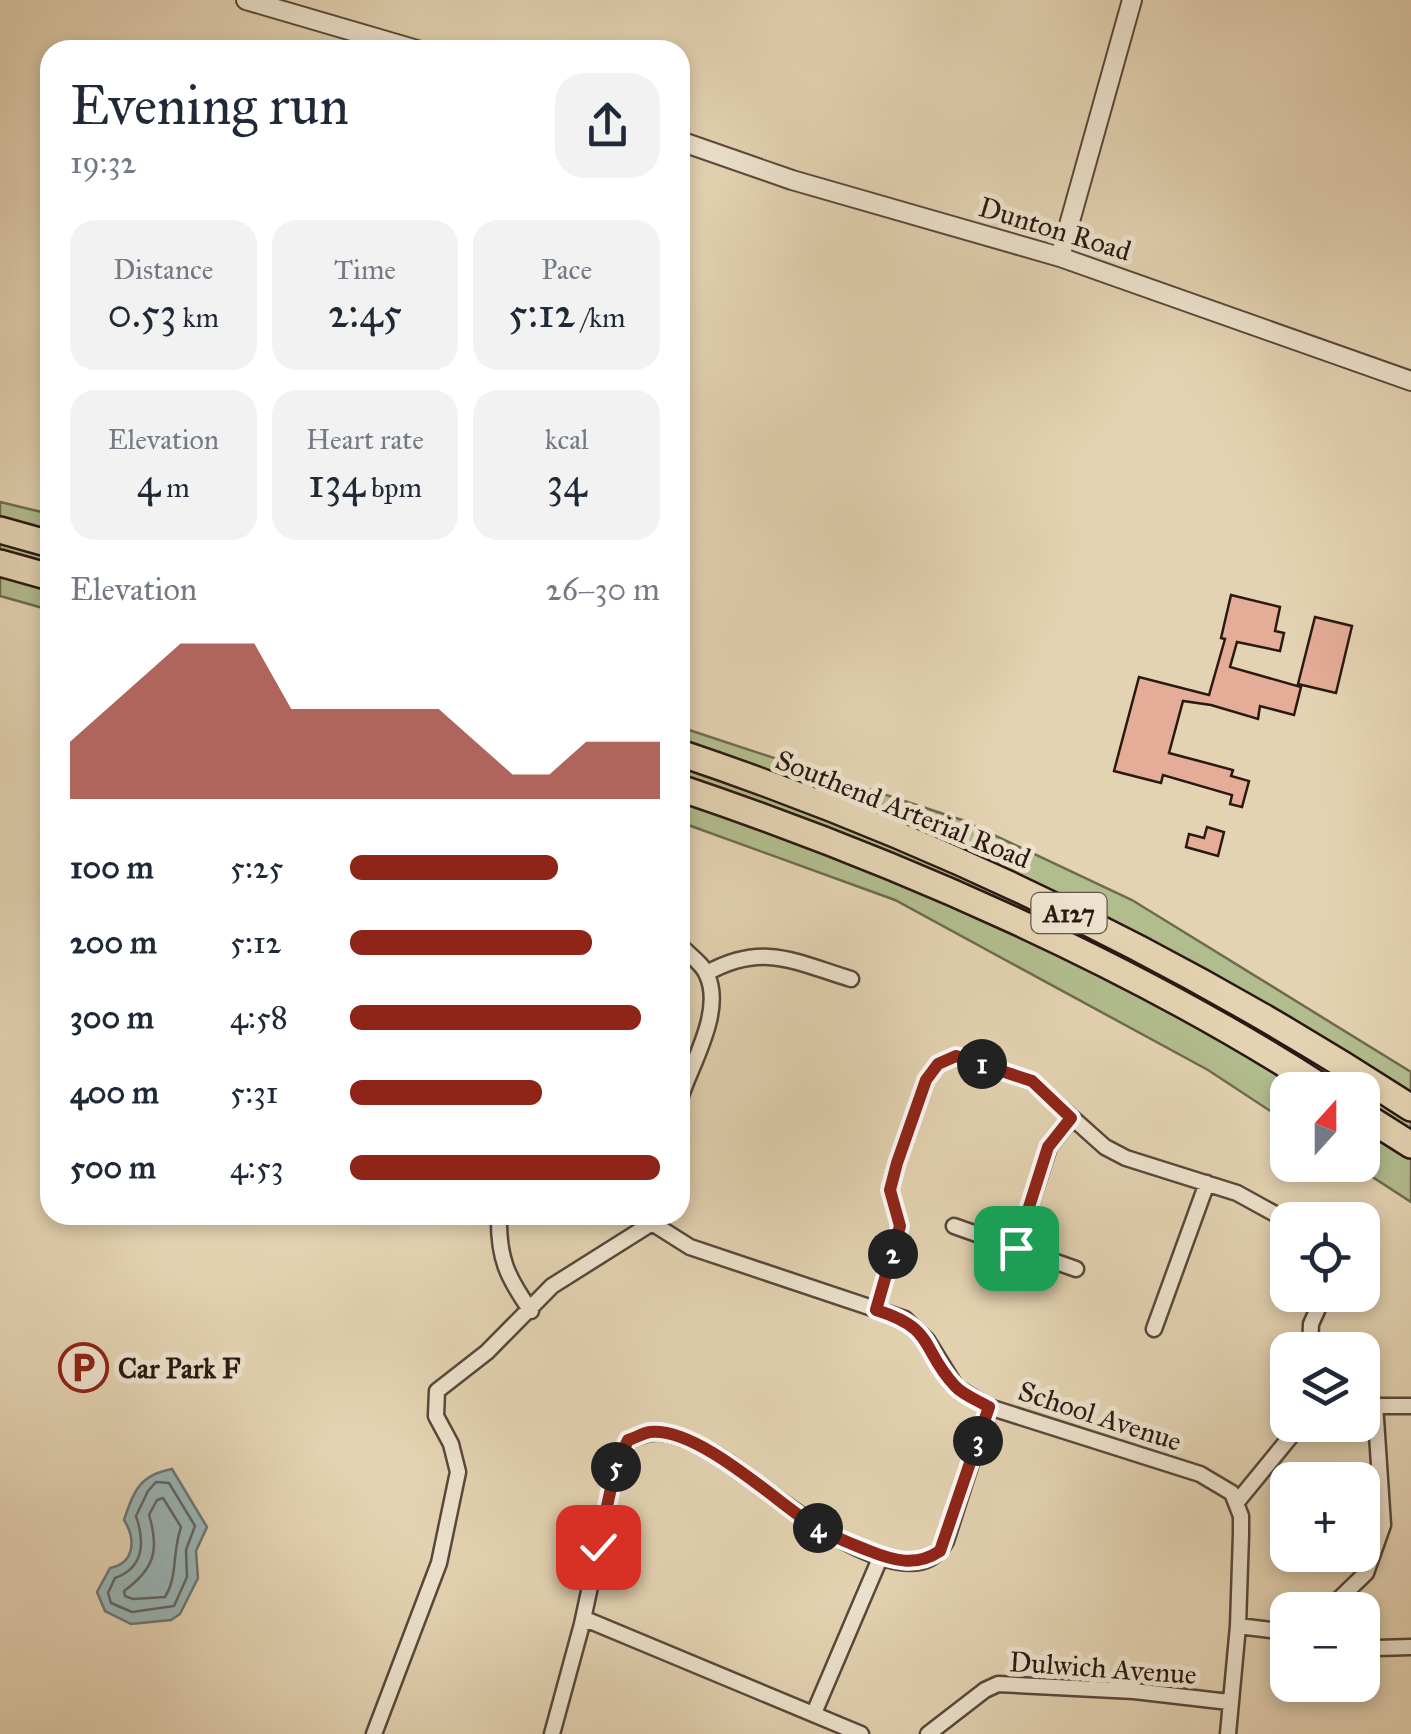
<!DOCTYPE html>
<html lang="en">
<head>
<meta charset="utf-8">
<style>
	:root { --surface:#fff; --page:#f2f2f3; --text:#1f2937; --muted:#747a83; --accent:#8f2418 }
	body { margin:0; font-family:"IM FELL Great Primer",serif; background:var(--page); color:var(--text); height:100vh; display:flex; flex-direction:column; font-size:38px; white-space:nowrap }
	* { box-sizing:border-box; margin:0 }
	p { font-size:32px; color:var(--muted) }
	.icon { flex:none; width:55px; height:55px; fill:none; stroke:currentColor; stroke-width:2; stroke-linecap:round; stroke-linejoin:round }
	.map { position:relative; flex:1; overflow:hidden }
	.drawer { position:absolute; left:40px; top:40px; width:650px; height:1185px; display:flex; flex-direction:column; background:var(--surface); border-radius:30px; box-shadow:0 5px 15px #0003 }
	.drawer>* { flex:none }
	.needle { width:65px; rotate:21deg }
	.fabs { position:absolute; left:1270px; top:1072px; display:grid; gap:20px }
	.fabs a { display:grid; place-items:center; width:110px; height:110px; border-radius:20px; background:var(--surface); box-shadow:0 5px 15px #0003; font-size:50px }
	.pin { position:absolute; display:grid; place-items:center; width:85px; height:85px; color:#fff; margin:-42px; border-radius:20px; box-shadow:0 5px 15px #0006 }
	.km { position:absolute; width:50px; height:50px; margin:-25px; border-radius:50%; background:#222; color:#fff; font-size:28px; line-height:50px; text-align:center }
	.round { display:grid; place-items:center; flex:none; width:105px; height:105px; border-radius:30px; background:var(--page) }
	.summary { display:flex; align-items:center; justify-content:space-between; height:170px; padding:0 30px }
	h1 { font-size:55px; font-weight:600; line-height:75px }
	.stats { display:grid; grid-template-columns:repeat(3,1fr); gap:15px; height:170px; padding:10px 30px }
	.stats div { display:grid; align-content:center; border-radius:25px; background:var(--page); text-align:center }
	.stats b { font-size:42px; font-weight:600 }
	.stats small { font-size:28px; font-weight:400 }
	.stats p { font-size:28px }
	.chart { height:280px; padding:20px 30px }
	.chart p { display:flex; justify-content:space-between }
	.chart svg { width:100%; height:180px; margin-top:10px; fill:var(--accent); opacity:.7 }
	ul { padding:0 30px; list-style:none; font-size:32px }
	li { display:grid; grid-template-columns:160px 120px 1fr; align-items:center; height:75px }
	li i { height:25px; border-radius:12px; background:var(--accent) }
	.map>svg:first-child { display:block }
	.green { fill:#b2bd8e; stroke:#6e6b50; stroke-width:2.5 }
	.water { fill:#9ab5b7; stroke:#6d7775; stroke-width:2.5 }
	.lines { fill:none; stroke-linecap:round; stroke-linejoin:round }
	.shore { stroke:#626765; stroke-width:2.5 }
	.building { fill:#e5ad98; stroke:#2a1913; stroke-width:2.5 }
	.minor-casing { stroke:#58483b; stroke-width:19 }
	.tertiary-casing { stroke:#58483b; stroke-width:22 }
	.trunk-casing { stroke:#2a1913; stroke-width:30 }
	.minor { stroke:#ede2cd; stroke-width:14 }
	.tertiary { stroke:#ede2cd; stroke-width:18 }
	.trunk { stroke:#e4d3b2; stroke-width:25 }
	.route-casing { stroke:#fff; stroke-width:20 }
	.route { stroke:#8f2418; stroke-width:12 }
	.labels { text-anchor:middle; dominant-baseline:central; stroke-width:10; stroke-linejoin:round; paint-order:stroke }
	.shield { fill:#ede2cd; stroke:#64554b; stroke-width:2.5 }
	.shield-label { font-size:25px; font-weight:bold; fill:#2a1913 }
	.street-label { font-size:28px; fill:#2a1913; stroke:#ede2cd }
	.poi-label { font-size:28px; font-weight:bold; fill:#2a1913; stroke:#ede2cd; text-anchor:start }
</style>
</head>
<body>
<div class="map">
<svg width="1411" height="1734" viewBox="0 0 1411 1734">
	<rect width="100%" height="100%" fill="#e4d3b2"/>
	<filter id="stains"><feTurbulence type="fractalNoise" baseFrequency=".002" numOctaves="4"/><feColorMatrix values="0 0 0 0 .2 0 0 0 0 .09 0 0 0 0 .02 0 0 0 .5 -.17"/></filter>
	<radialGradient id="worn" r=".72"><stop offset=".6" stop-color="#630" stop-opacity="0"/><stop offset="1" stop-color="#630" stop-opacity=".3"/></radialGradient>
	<path class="green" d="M0,502l50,12v96l-50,-14z
		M680,727l282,93 170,80 279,172v130l-57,-37h8v-75h-74l-1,32 -79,-52 -313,-170 -215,-78z"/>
	<path class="water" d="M172,1469l35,58 -11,24 2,27 -18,36 -9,6 -40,4 -26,-13 -8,-19 13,-24c25,-5 26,-29 14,-48 10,-30 16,-45 48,-51z"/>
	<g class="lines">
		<path class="shore" d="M156,1482l13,1 26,43 -9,24 1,27 -13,29 -42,6 -21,-9 -3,-10 7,-15c29,-10 30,-36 21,-62l12,-25z
			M163,1498l18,29c-9,26 -3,49 -16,70l-32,2 -8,-3 -1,-5c30,-22 36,-40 25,-76l8,-15z"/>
	</g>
	<path class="building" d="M1231,595l49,12 -5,24 9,2 -4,18 -43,-9 -7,25 71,20 -7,28 -34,-9 -2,13 -47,-14 -28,-4 -14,52 64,17 -2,6 18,5 -7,26 -12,-3 2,-9 -69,-20 -2,8 -47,-12 25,-94 70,18 16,-56 -4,-1z
		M1315,617l37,9 -16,67 -38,-9z
		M1207,827l17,5 -6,24 -32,-9 3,-13 15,4z"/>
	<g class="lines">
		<defs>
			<path id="minor" d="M680,945c8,9 23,19 27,30 17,37 -16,89 -27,124
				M707,973c56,-31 88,-11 144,6
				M499,1215c-1,43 8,62 32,96
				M647,1215l5,8 38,24 215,72 22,21 29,47 33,20 211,67 32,19 9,23v18l-3,92 -10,108
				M954,1226l122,43
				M1016,1248l33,-101 22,-28
				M876,1310l24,-84 -10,-36 7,-27 29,-83 12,-16 18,-8 75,25 74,66 21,11 111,35 51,28
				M1154,1329l53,-146
				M1310,1350l1,-26 13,-29
				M1362,1406h49
				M1237,1502l63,-77
				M1336,1610v-8l30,-29 17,-48 -8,-121
				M582,1624l8,-3 271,113
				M1238,1626l50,6
				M1362,1644l15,4 34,-1
				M814,1713l67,-157
				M374,1734l65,-171 19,-91 -7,-28 -15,-28 1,-25 50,-39 65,-66 100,-63
				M552,1734l30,-110 33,-154 13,-29c13,-6 22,-10 37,-8 20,4 46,17 63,29 37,25 181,150 218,79l43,-134
				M928,1734l57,-44 13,-6 136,7 95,11"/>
			<path id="tertiary" d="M246,0l171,50
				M680,141l112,39 268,77 351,124
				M1060,257l72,-257"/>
			<path id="trunk" d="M0,530l50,14
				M0,563l50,14
				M680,753c258,87 503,206 731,355
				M680,788c219,74 452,176 646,302
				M1362,1114l49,31"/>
		</defs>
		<use href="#minor" class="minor-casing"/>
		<use href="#tertiary" class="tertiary-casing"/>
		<use href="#trunk" class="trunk-casing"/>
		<use href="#minor" class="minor"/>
		<use href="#tertiary" class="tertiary"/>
		<use href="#trunk" class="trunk"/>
	</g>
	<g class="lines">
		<defs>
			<path id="route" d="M598,1547l17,-77 13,-30c7,-2 15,-7 22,-8 47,-5 122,66 161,92 17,11 36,18 56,26 27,11 49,17 73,1l49,-144c-10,-6 -26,-12 -34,-21 -35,-37 -18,-57 -79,-76l24,-84 -10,-36 7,-27 29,-83 12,-16 18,-8 76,25 39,37 -23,29 -32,101"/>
		</defs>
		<use href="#route" class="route-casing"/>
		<use href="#route" class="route"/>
	</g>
	<defs>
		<symbol id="parking-ring" viewBox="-11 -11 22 22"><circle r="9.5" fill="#ede2cd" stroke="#8f2418" stroke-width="1.5"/><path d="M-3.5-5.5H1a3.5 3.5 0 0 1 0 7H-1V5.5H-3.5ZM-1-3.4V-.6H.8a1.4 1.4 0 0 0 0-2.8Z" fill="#8f2418"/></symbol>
	</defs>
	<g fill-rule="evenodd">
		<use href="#parking-ring" x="56" y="1340" width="55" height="55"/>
	</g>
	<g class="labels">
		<rect class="shield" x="1031.5" y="893" width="75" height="40" rx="8"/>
		<g class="shield-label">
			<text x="1069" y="913">A127</text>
		</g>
		<g class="street-label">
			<text transform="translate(1055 229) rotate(17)">Dunton Road</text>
			<text transform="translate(903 809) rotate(22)">Southend Arterial Road</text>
			<text transform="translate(1100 1416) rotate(18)">School Avenue</text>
			<text transform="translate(1103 1668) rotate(4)">Dulwich Avenue</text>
		</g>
		<g class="poi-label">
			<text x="118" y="1368">Car Park F</text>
		</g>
	</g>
	<rect width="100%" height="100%" filter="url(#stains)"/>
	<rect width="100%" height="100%" fill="url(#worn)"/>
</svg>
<div class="fabs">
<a><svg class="needle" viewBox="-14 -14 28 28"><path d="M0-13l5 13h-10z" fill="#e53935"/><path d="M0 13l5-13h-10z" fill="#747a83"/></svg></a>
<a><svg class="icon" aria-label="locate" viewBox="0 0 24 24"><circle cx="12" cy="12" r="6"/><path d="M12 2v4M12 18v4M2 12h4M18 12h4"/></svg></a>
<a><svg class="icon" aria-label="layers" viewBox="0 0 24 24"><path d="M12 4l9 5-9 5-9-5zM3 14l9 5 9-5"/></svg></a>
<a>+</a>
<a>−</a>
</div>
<div class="pin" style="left:1016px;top:1248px;background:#1e9e55"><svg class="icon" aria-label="arrive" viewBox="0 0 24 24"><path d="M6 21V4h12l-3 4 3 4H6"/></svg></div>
<div class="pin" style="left:598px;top:1547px;background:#d93025"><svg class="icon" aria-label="check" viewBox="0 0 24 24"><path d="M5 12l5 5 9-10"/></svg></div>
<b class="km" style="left:982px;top:1064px">1</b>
<b class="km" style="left:893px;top:1254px">2</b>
<b class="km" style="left:978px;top:1441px">3</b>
<b class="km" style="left:818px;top:1528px">4</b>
<b class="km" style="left:616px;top:1467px">5</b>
<section class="drawer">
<div class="summary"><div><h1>Evening run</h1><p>19:32</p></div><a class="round"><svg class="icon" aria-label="share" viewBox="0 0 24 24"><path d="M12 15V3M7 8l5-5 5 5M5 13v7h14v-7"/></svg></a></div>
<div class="stats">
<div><p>Distance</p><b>0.53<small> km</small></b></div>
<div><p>Time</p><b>2:45</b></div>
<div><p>Pace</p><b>5:12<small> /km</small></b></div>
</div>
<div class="stats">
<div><p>Elevation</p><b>4<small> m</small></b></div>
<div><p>Heart rate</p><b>134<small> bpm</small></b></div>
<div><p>kcal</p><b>34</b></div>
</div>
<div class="chart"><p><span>Elevation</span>26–30 m</p>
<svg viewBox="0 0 160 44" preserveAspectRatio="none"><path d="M0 44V30L10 22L20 14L30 6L40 6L50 6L60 22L70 22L80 22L90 22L100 22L110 30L120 38L130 38L140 30L150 30L160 30V44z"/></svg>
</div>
<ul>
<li><b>100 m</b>5:25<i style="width:67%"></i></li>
<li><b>200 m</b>5:12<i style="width:78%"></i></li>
<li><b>300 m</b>4:58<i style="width:94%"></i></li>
<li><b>400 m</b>5:31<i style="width:62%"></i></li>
<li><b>500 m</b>4:53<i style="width:100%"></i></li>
</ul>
</section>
</div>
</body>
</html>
